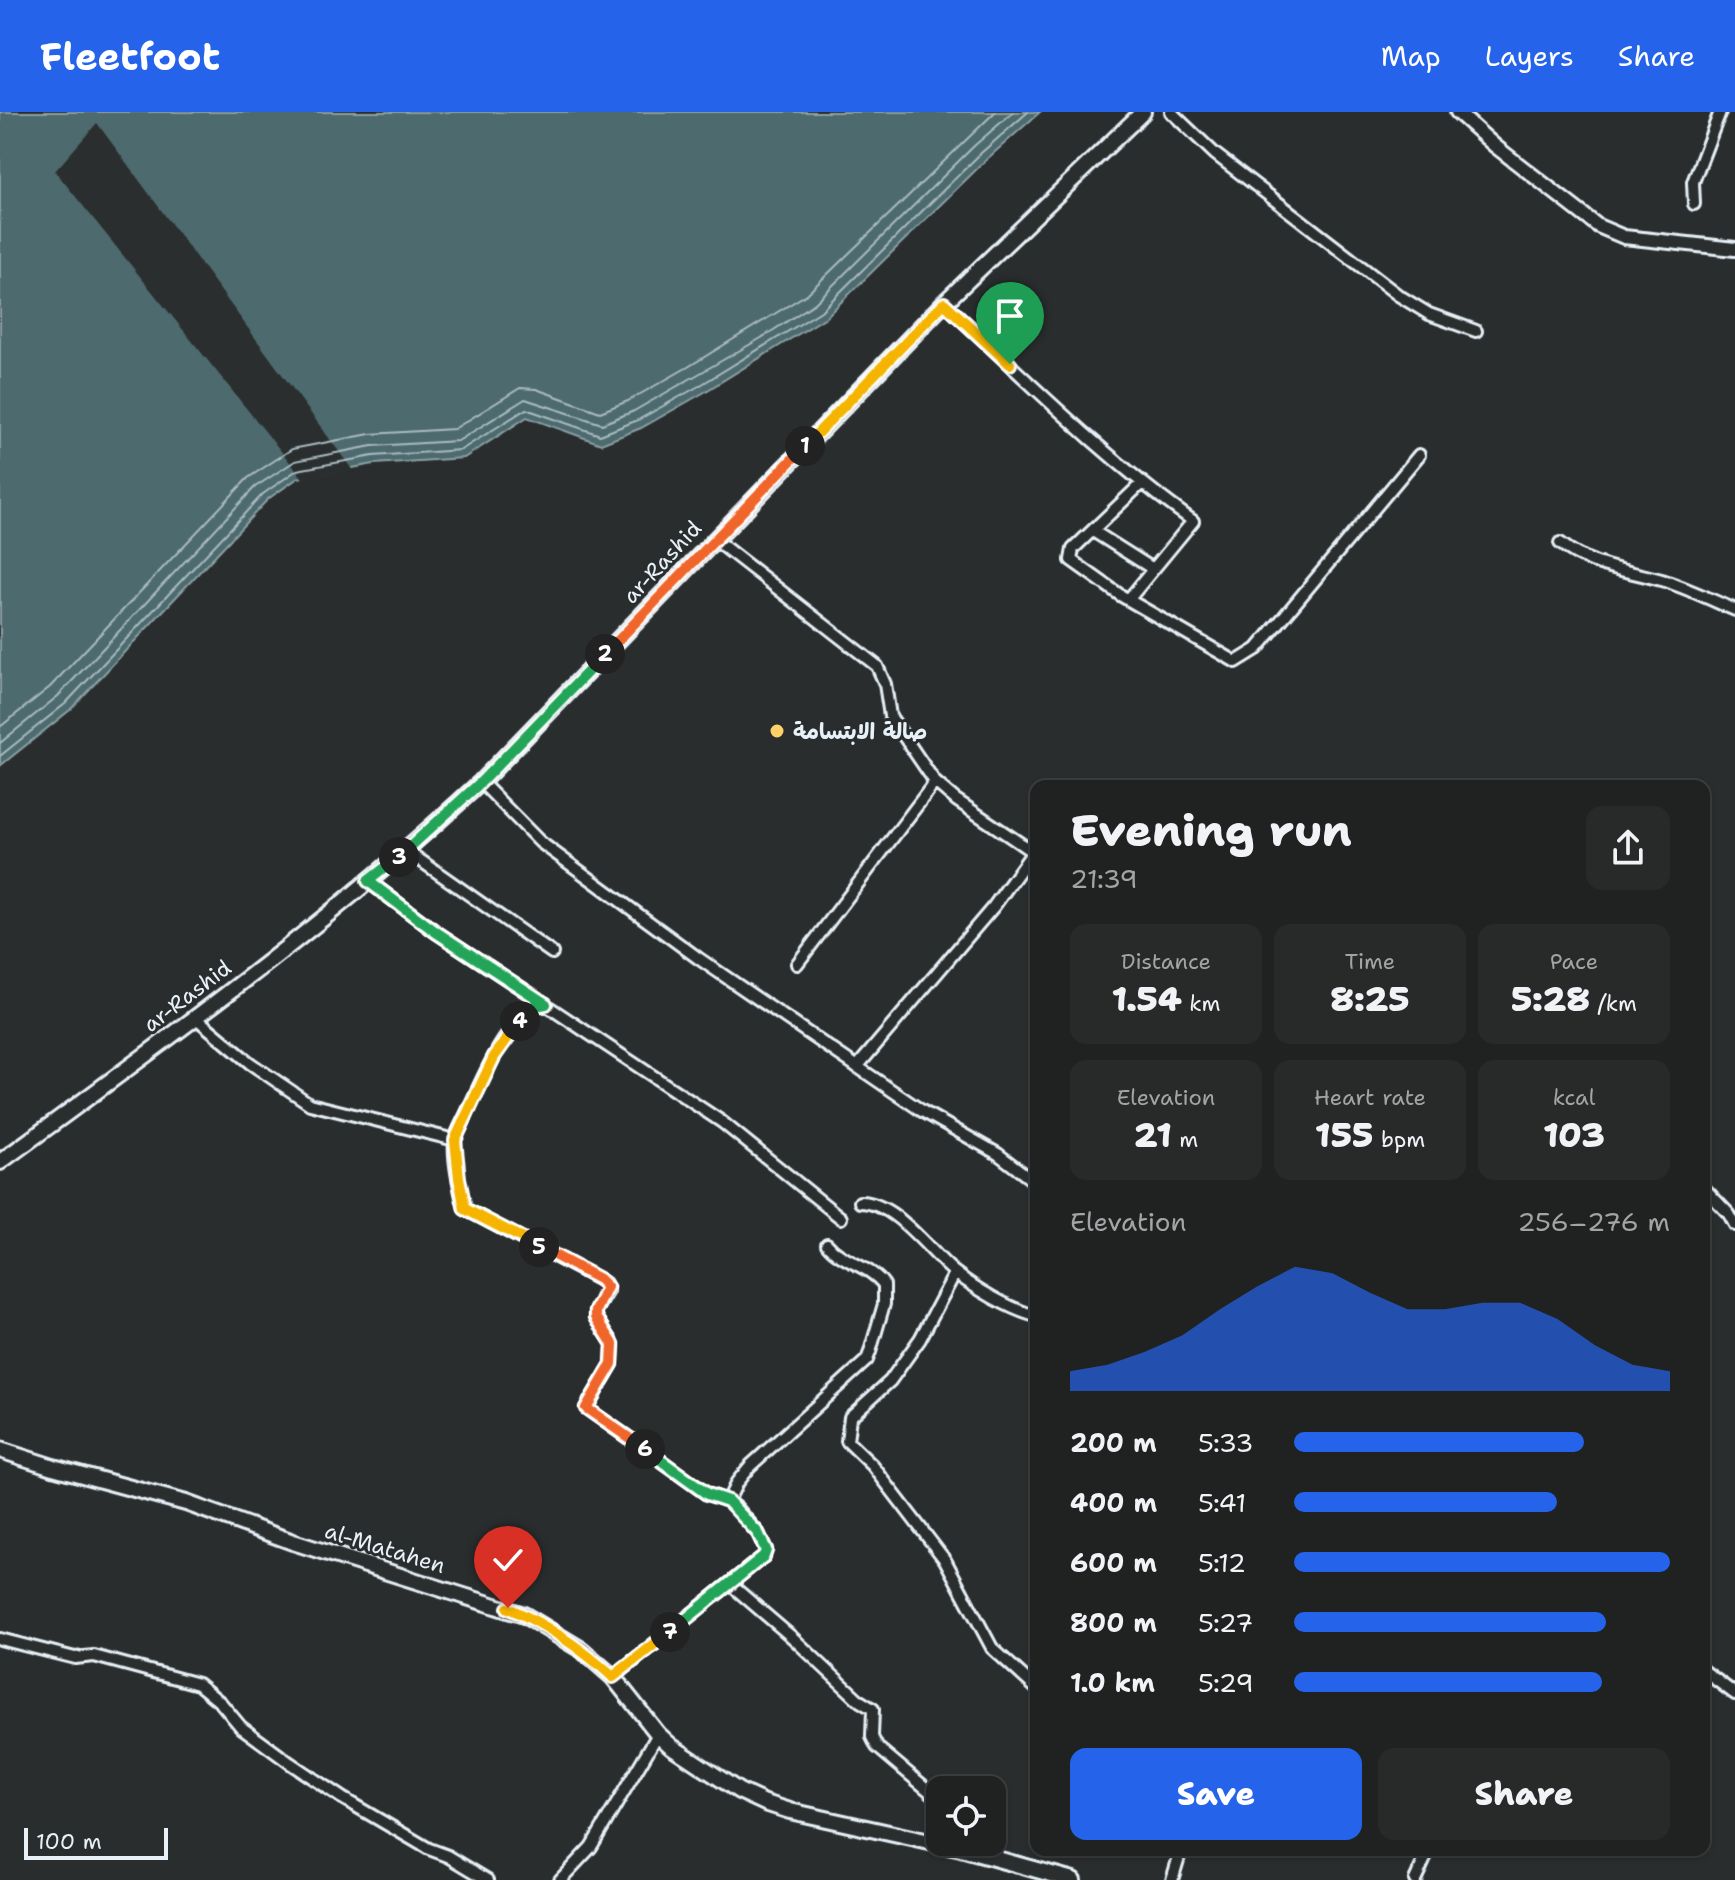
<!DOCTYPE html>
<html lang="en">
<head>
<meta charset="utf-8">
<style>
	:root { --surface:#202222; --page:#282a2a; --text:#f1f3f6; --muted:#a2a4a5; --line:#3d3f40; --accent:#2563eb }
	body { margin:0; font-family:"Shantell Sans","Playpen Sans Arabic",sans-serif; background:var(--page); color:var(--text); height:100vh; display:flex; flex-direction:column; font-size:30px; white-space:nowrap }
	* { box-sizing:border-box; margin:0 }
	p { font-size:26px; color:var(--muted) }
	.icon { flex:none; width:44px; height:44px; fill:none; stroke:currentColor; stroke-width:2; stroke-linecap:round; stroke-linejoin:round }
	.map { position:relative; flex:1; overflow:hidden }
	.sheet { position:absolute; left:1030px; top:668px; width:680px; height:1076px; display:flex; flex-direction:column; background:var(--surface); border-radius:16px; box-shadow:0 2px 6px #0004,0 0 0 2px var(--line) }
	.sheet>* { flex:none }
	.tools { position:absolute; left:926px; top:1664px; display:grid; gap:16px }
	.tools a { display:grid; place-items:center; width:80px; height:80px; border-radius:16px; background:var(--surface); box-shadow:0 2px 6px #0004,0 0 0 2px var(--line); font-size:40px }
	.scale { position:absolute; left:24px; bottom:20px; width:144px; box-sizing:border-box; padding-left:8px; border:4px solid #e8f1f8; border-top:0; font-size:22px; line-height:28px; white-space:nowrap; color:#e8f1f8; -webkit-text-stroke:6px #2a2d2e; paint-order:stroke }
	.pin { position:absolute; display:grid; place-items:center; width:68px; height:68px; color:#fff; margin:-82px -34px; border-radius:50% 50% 50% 0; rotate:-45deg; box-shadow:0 0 8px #0007 }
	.pin .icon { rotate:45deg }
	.km { position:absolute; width:40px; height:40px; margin:-20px; border-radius:50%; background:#222; color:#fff; font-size:22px; line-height:40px; text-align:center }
	.round { display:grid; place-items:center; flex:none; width:84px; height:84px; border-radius:16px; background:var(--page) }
	.headline { display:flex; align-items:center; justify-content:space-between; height:136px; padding:0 40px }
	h1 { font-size:44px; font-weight:800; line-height:60px }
	.stats { display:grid; grid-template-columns:repeat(3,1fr); gap:12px; height:136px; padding:8px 40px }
	.stats div { display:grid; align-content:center; border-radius:16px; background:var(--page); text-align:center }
	.stats b { font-size:34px; font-weight:800 }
	.stats small { font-size:22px; font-weight:400 }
	.stats p { font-size:22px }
	.chart { height:224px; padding:16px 40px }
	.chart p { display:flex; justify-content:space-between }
	.chart svg { width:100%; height:144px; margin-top:8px; fill:var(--accent); opacity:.7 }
	.primary-button { display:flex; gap:16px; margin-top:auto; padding:16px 40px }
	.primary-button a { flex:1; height:92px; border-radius:16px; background:var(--accent); color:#fff; font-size:32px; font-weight:800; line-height:92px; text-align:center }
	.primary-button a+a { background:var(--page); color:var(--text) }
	ul { padding:0 40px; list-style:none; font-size:26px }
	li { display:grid; grid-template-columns:128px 96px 1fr; align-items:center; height:60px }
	li i { height:20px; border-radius:10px; background:var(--accent) }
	header { display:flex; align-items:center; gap:48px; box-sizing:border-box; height:112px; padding:0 40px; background:var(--accent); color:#fff }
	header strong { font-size:38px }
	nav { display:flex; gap:44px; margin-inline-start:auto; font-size:28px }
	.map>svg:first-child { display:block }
	.water { fill:#4d6b6e; stroke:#8ba1a5; stroke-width:2 }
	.pier { fill:#2a2d2e }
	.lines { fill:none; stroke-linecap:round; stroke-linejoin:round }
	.shore { stroke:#aabbc1; stroke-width:2 }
	.minor-casing { stroke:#e8f1f8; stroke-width:16 }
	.tertiary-casing { stroke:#e8f1f8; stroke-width:18 }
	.secondary-casing { stroke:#e8f1f8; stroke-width:20 }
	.minor { stroke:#2a2d2e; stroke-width:10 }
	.tertiary { stroke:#2a2d2e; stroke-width:12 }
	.secondary { stroke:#2a2d2e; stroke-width:14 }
	.split-1-casing { stroke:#fff; stroke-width:16 }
	.split-2-casing { stroke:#fff; stroke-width:16 }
	.split-3-casing { stroke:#fff; stroke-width:16 }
	.split-4-casing { stroke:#fff; stroke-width:16 }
	.split-5-casing { stroke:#fff; stroke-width:16 }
	.split-6-casing { stroke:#fff; stroke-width:16 }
	.split-7-casing { stroke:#fff; stroke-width:16 }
	.split-8-casing { stroke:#fff; stroke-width:16 }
	.split-1 { stroke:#f5b400; stroke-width:10 }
	.split-2 { stroke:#f0652b; stroke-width:10 }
	.split-3 { stroke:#22a559; stroke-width:10 }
	.split-4 { stroke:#22a559; stroke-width:10 }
	.split-5 { stroke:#f5b400; stroke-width:10 }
	.split-6 { stroke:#f0652b; stroke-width:10 }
	.split-7 { stroke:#22a559; stroke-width:10 }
	.split-8 { stroke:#f5b400; stroke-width:10 }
	.poi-dot { fill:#ffd166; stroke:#2a2d2e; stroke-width:3 }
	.labels { text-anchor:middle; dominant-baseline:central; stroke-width:6; stroke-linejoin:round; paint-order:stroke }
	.street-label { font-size:22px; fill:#e8f1f8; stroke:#2a2d2e }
	.poi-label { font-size:22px; font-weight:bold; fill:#e8f1f8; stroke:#2a2d2e; text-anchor:start }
</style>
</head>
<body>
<header>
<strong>Fleetfoot</strong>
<nav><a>Map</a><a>Layers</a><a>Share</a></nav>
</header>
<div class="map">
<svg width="1735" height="1768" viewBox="0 0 1735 1768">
	<rect width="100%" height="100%" fill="#2a2d2e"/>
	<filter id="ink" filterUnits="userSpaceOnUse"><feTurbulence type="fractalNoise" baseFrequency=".0125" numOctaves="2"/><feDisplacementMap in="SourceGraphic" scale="16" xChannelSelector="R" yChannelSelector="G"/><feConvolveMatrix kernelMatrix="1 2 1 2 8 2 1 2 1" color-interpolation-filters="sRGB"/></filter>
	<g filter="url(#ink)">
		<path class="water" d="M0,0h1040l-53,47 -161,158 -123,76 -62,35 -40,16 -74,-27 -63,41 -90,6 -76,14 -30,21 -198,211 -70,56z"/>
		<path class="pier" d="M97,11l257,349 -49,9 -250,-310z"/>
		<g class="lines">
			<path class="shore" d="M0,615l50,-40 198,-209 44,-29 78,-15 84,-5 66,-41 16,1 64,23 28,-11 60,-34 119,-73 188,-182
				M0,631l58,-47 197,-209 40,-26 77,-15 86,-5 67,-42 77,25 32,-13 129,-74 52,-34 159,-157 39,-34
				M0,644l65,-52 198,-210 34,-24 76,-14 88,-6 65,-41 74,26 38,-15 61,-34 122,-75 160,-158 47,-41"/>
			<defs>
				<path id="minor" d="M1171,0l44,42 183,141 31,19 47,17
					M1694,92l-1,-22 27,-70
					M944,191c81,75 159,154 249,218l-65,79
					M1142,371l-69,66 -2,11 49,35 116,67 21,-13 162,-194
					M1093,419l60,38
					M714,427l163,127 8,18 5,32 45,66 21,18 80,54
					M1560,431c31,25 68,27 105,38 24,8 47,19 70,29
					M481,670l59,60 158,116 224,153 76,43 38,29
					M407,739l145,102
					M368,769l68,51 286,190 119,96
					M797,852l138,-182
					M546,892c-37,9 -61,70 -76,102 -4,11 -13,24 -15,35 -2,18 5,50 10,68l140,74 3,8 -12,20v6l17,27 -1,20 -26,44 121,86 21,7 9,7 21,25 8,17 -2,6 -151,121
					M195,905l55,46 60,41 145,36
					M857,955l137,-161 39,-54
					M1704,1076l25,26 6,11
					M860,1090c35,0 67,47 93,69 21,17 58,39 83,45
					M955,1161l-35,66 -30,42 -40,36 -3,24 26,25 72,94 47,88 44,40
					M728,1389l9,-19 13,-16 117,-106 3,-8 14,-48v-19c-14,-20 -42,-22 -57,-41
					M730,1472l63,54 67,63 13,8 -1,28 5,10 63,53
					M0,1527l75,19 19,-2 104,28 23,19 20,24 49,36 52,35 87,51 19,7 40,24
					M1704,1559l31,23
					M987,1730l12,16
					M560,1768l31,-33 67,-113
					M1172,1768l9,-30
					M1415,1768l14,-30"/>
				<path id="tertiary" d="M1457,0l38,34 103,80 26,11 111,12"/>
				<path id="secondary" d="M0,1050c165,-121 331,-240 481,-380l463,-479 199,-191
					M0,1338l53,17 133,36 107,39 231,73 58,35 31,27 45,57 13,12 68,45 26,12 25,8 171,38 112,31"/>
			</defs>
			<use href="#minor" class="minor-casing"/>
			<use href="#tertiary" class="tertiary-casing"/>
			<use href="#secondary" class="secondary-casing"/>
			<use href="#minor" class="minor"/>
			<use href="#tertiary" class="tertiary"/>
			<use href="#secondary" class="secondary"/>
		</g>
	</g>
	<g class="lines" filter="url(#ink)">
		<defs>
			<path id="split-1" d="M805,334l139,-143 66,61"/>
			<path id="split-2" d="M605,542l200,-208"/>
			<path id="split-3" d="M399,745l82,-75 124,-128"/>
			<path id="split-4" d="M399,745l-31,24 68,51 110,72 -11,2 -15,15"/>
			<path id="split-5" d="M520,909l-26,36 -39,83 4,38 6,31 74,38"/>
			<path id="split-6" d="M539,1135l60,32 8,8 -11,24v6l17,27 -1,20 -26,44 59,41"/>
			<path id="split-7" d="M645,1337l62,45 21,7 30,32 8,17 -2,6 -94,76"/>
			<path id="split-8" d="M508,1496c40,17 73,40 105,69l57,-45"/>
		</defs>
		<use href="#split-1" class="split-1-casing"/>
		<use href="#split-2" class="split-2-casing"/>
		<use href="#split-3" class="split-3-casing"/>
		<use href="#split-4" class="split-4-casing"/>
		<use href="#split-5" class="split-5-casing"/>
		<use href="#split-6" class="split-6-casing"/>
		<use href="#split-7" class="split-7-casing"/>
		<use href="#split-8" class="split-8-casing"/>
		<use href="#split-1" class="split-1"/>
		<use href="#split-2" class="split-2"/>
		<use href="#split-3" class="split-3"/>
		<use href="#split-4" class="split-4"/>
		<use href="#split-5" class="split-5"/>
		<use href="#split-6" class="split-6"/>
		<use href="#split-7" class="split-7"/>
		<use href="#split-8" class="split-8"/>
	</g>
	<circle class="poi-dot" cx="777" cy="619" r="8"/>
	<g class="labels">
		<g class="street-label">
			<text transform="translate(662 450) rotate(-47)">ar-Rashid</text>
			<text transform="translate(187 884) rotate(-37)">ar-Rashid</text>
			<text transform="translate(385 1436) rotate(17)">al-Matahen</text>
		</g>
		<g class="poi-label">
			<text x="793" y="619">صالة الابتسامة</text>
		</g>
	</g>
</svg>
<div class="tools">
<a><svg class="icon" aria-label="locate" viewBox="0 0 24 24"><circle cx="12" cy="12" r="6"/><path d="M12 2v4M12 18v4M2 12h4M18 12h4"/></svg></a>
</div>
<div class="scale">100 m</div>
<div class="pin" style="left:1010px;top:252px;background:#1e9e55"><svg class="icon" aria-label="arrive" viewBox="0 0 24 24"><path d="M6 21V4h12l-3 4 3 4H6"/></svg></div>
<div class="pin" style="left:508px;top:1496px;background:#d93025"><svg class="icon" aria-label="check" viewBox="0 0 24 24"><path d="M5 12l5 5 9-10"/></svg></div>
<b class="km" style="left:805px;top:334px">1</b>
<b class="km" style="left:605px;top:542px">2</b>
<b class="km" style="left:399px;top:745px">3</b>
<b class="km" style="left:520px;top:909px">4</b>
<b class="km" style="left:539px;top:1135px">5</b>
<b class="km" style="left:645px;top:1337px">6</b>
<b class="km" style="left:670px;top:1520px">7</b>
<section class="sheet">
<div class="headline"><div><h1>Evening run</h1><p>21:39</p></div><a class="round"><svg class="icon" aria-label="share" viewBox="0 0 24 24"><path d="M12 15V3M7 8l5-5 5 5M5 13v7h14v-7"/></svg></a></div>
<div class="stats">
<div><p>Distance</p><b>1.54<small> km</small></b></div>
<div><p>Time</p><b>8:25</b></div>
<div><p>Pace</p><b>5:28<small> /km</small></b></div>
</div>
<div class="stats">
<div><p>Elevation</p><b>21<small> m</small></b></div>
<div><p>Heart rate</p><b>155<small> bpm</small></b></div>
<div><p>kcal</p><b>103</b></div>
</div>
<div class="chart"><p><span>Elevation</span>256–276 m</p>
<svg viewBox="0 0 160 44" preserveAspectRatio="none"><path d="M0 44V38L10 36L20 32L30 27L40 19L50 12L60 6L70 8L80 14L90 19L100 19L110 17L120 17L130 22L140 30L150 36L160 38V44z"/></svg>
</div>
<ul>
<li><b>200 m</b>5:33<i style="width:77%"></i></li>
<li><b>400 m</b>5:41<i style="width:70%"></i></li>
<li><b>600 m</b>5:12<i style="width:100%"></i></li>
<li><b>800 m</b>5:27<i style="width:83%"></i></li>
<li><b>1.0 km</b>5:29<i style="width:82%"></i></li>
</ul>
<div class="primary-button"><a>Save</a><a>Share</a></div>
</section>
</div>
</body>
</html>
